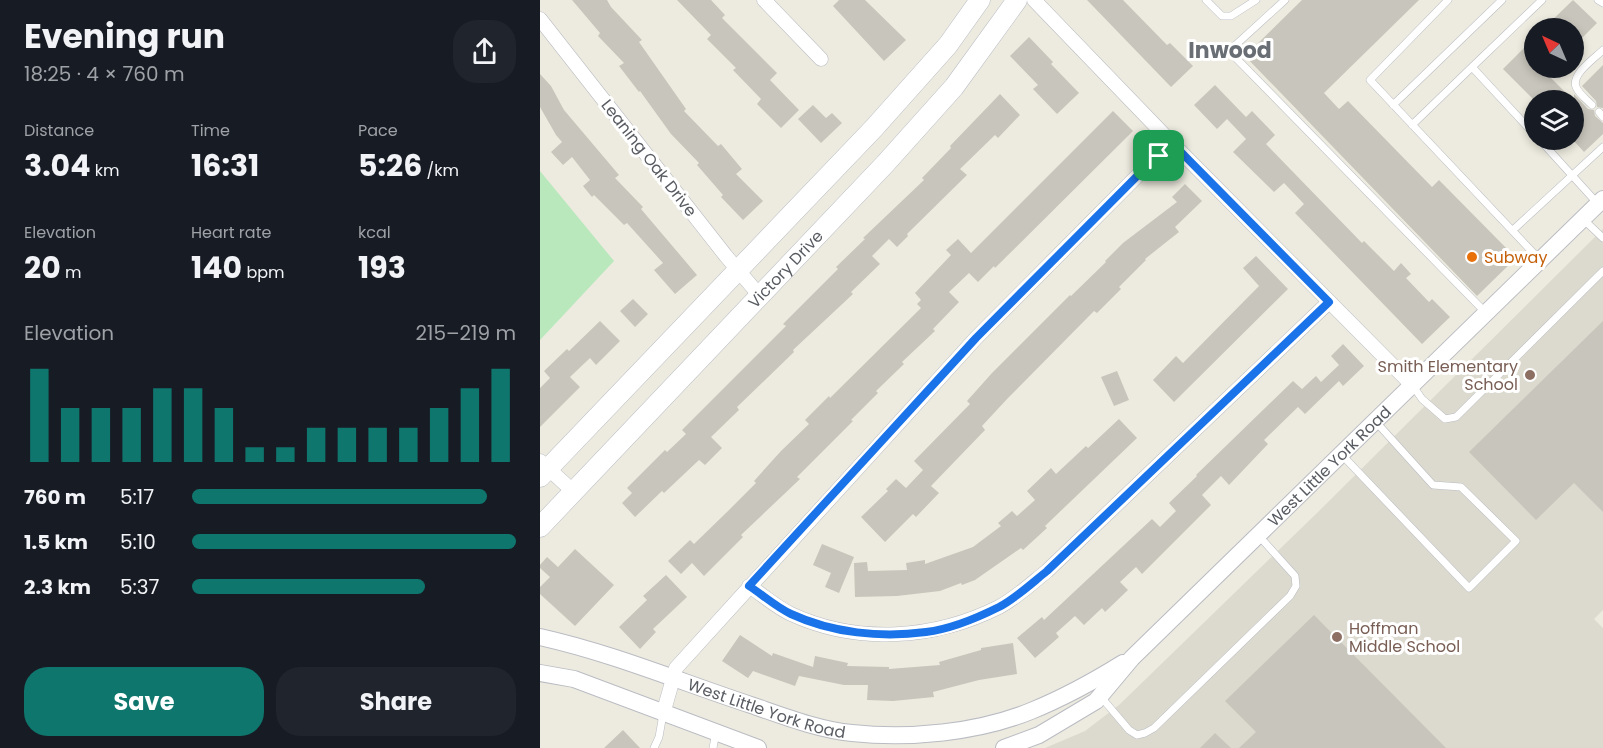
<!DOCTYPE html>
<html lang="en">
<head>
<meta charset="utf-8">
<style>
	:root { --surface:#171b24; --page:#20242c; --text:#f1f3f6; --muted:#9ea1a6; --accent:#0f766e }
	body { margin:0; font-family:Poppins,sans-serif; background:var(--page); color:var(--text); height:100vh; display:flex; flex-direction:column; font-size:22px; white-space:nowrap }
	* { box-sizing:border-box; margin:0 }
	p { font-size:20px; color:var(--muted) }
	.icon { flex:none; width:33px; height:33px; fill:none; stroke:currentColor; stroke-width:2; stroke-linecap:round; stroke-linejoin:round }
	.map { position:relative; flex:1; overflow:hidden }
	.sheet { display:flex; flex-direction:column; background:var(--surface); width:540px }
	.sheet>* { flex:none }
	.needle { width:39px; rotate:316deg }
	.controls { position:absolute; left:984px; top:18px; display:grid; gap:12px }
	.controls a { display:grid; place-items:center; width:60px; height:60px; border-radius:50%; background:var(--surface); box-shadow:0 3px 9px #0003; font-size:30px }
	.pin { position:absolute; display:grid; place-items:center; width:51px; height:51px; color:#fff; margin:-26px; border-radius:12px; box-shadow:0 3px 9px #0006 }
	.round { display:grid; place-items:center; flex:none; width:63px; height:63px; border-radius:24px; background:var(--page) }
	.overview { display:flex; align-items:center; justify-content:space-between; height:102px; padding:0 24px }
	h1 { font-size:33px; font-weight:700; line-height:45px }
	.figures { display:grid; grid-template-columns:repeat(3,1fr); gap:9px; height:102px; padding:6px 24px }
	.figures div { display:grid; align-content:center }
	.figures b { font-size:30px; font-weight:700 }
	.figures small { font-size:16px; font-weight:400 }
	.figures p { font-size:16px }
	.chart { height:168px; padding:12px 24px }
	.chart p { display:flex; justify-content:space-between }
	.chart svg { width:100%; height:108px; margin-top:6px; stroke:var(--accent); stroke-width:6 }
	.primary-button { display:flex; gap:12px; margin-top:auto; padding:12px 24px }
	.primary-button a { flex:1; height:69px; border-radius:24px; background:var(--accent); color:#fff; font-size:24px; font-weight:700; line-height:69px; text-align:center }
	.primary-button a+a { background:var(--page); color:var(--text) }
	ul { padding:0 24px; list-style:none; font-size:20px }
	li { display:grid; grid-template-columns:96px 72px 1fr; align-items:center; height:45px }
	li i { height:15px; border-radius:8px; background:var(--accent) }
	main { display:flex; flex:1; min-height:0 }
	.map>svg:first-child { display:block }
	.education { fill:#dcdace }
	.green { fill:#b8e8bc }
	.building { fill:#c8c5bc }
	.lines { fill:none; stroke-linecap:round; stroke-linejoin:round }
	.service-casing { stroke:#babcc3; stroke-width:8 }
	.minor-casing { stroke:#babcc3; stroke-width:15 }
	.tertiary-casing { stroke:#babcc3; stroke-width:18 }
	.secondary-casing { stroke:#babdc5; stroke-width:21 }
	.service { stroke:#fff; stroke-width:7 }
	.minor { stroke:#fff; stroke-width:14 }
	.tertiary { stroke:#fff; stroke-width:16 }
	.secondary { stroke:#fff; stroke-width:20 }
	.route-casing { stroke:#fff; stroke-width:12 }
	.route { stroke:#1a73e8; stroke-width:8 }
	.food-dot { fill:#e8710a; stroke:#fff; stroke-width:2 }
	.education-dot { fill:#8d6e63; stroke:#fff; stroke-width:2 }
	.labels { text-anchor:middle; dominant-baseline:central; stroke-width:6; stroke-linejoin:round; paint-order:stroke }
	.street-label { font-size:16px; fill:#585c62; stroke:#fff }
	.food-label { font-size:16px; fill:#c56008; stroke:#fff; text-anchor:start }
	.education-label { font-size:16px; fill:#785e54; stroke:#fff; text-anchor:end }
	.district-label { font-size:22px; font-weight:bold; fill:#696e74; stroke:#fff }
</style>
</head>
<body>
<main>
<section class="sheet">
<div class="overview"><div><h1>Evening run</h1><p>18:25 · 4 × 760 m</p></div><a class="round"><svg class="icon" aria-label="share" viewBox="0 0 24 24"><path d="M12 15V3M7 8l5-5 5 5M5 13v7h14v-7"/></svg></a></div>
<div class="figures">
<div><p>Distance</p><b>3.04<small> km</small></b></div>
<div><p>Time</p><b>16:31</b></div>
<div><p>Pace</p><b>5:26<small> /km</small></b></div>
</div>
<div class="figures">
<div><p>Elevation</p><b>20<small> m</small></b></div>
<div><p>Heart rate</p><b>140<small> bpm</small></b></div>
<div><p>kcal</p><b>193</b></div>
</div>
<div class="chart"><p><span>Elevation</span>215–219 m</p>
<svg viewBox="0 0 160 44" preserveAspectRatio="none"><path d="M5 44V6M15 44V22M25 44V22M35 44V22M45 44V14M55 44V14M65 44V22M75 44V38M85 44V38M95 44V30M105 44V30M115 44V30M125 44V30M135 44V22M145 44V14M155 44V6"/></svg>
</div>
<ul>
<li><b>760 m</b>5:17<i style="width:91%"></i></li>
<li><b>1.5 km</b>5:10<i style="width:100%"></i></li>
<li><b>2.3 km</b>5:37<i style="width:72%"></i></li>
</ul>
<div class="primary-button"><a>Save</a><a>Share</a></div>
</section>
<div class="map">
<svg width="1063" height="748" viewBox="0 0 1063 748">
	<rect width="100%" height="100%" fill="#edebdf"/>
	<path class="education" d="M1063,229v381l-9,9 9,9v120h-558l40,-17 34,-26 201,-195z"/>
	<path class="green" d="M0,171l74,90 -74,79z"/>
	<path class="building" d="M32,0h35l4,7 31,33 -3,2 47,67 -2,2 34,35 3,-2 21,25 -6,5 27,27 -20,19 -22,-23 2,-2 -26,-30 2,-2 -28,-29 -31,-43 -1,1 -20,-26 5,-3 -26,-27 2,-3z
		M137,0h34l14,15 -3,3 55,55 -7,7 29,30 -18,18 -24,-24 4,-5 -28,-29 3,-2 -29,-29 4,-4z
		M299,0h26l41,40 -22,21 -51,-55z
		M547,0h36l44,45 3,-2 23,23 -22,21z
		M762,0h117l-95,93 15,16 9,-8 84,86 7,-7 77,78 -39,38 -232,-240z
		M1033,0l24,23 -23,23v-18h-30z
		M489,37l24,25 -2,2 28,29 -22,21 -24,-25 5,-4 -28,-29z
		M994,38v30h17l-5,5 27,27h-39l-31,-31z
		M1063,65v43l-6,-1 -1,-6 -14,-15z
		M0,74l11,12 13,24 55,65 -4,3 28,29 -2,2 56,66 -22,19 -21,-24 9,-7 -36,-40 -3,2 -30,-30 -2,2 -9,-11 7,-6 -18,-23 -9,8 -12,-13 11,-10 -6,-7 -16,-28z
		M675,85l31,32 6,-6 23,24 -9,9 96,99 2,-2 30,30 7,-8 10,11 -5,4 23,24 3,-3 18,18 -28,27 -127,-131 9,-9 -20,-21 -10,9 -41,-40 13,-13 -19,-20 -10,10 -23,-24z
		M460,94l20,21 -22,23 -3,-3 -35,34 7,6 -60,59 1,2 -11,11 -8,-8 -17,17 8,8 -29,28 2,2 -60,56 1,2 -57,55 2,3 -28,27 11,11 -17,17 -6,-5 -35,33 -2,-2 -27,26 -13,-14 10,-10 -5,-5 38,-38 2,2 19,-18 -4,-4 104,-104 -3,-2 55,-55 -2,-2 29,-28 -2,-1 61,-58 -2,-2 29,-30 -1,-2z
		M1034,94l14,15 6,1 1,6 8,7v11l-19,18 -10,-11z
		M273,105l13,13 6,-5 10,10 -21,20 -23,-24z
		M573,111l20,20 -138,137 -1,-2 -16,16 -9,-9 -20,19 10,10 -26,27 2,2 -33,31 2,2 -28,27 2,2 -27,27 2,1 -56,56 3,2 -59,56 2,2 -39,39 -12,-13 -11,11 -13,-13 22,-21 4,4 34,-33 28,-28 -2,-2 27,-30 28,-27 -4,-4 24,-24 1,2 91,-90 -4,-4 4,-4 -6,-7 36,-38 -5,-5 12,-11 13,14z
		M645,184l17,17 -27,26 4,5 -34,27 1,1 -27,27 2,2 -24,24 -3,-2 -86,87 -26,28 3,4 -54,56 8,7 -23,24 -3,-3 -28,28 -24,-25 27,-26 -2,-2 10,-10 10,9 17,-18 -9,-9 56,-57 -3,-3 25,-28 78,-78 1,1 35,-34 -1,-1 18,-18 54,-41 -5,-5z
		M716,256l32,33 -114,113 -21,-22 23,-24 7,7 76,-77 -16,-18z
		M93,299l15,15 -13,13 -15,-16z
		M60,321l20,20 -24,24 -6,-7 -20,19 10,10 -40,40v-39l10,-10 -6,-7 23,-22 2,2z
		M1063,321v191l-29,-29 -38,37 -67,-68z
		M803,344l21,22 -21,20 -4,-5 -34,33 -7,-7 -34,33 4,4 -39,41 -8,-9 -19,19 9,10 -69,69 -6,-7 -16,15 8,8 -23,22 -3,-4 -18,17 -9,-9 -19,17 3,4 -24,21 -18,-20 25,-21 2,3 108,-101 8,8 16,-16 -7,-8 28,-27 -1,-1 97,-94 9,8 14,-13 5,6 18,-17 -8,-9z
		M577,371l12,29 -15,6 -13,-29z
		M579,419l18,19 -92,88 2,2 -24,22 -2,-2 -46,32 -13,5 -1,-2 -21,8 -43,5 -42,1 -1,-34 13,-1 1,9 39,-1 -1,-7 19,-3v4l48,-17 28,-21 -3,-3 14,-12 5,5 18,-16 -8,-9 24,-23 5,6 30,-28 2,2z
		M282,544l32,13 -15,36 -14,-6 6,-14 -18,-8z
		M35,549l39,36 -39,41 -35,-32v-7l10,-10 -10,-9v-3l7,-8 11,10z
		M126,575l21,22 -34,32 3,3 -16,17 -21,-22 28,-27 -4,-4z
		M774,615l132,133h-207l17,-16 -31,-31z
		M200,635l32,21 1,-3 40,14 2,-11 33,7 -1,3 42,1v2l51,-4 -1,-3 42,-12v-2l32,-5 4,31 -38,6 -46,12 1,5 -41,4 -26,-1 1,-15h-24l-45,-9 -4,10 -42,-15 -5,7 -26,-17z
		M83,730l17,18h-36z
		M675,733l16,15h-31z"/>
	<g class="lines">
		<defs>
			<path id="service" d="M666,0l16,16h9l25,-16
				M745,0l-56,51 257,262
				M908,0l-78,80 170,180
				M1058,0l5,3
				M853,105l109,-105
				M1052,105c-5,-5 -13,-11 -16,-18 -5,-13 19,-29 27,-37
				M1059,112l4,5
				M872,125l60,-58
				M994,134l-62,-67 70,-67
				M1000,140l58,64
				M1043,219l20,19
				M973,230l90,-83
				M873,386l9,13 23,20 11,-2 147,-146
				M801,454l128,134 47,-47 -55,-54 -28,-2 -57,-63
				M561,697l28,33 8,5 8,-2 9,-5 136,-132 6,-10 -1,-10 -36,-40
				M114,748l5,-11 4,-23
				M173,748l3,-16"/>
			<path id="minor" d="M224,0l57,59
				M494,0l137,142 240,242
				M0,19l186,237 34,40
				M0,461l35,32
				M209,586c14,9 27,21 42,28 67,31 144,25 208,-7 17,-9 33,-24 48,-36l282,-269
				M123,714l13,-46 300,-330 195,-196"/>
			<g id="tertiary">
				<path id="s1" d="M0,637c72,16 141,45 211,68 32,11 68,25 101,28 57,6 125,0 179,-22 32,-13 63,-30 92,-48"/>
				<path d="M0,673l34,6 184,69"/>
				<path id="s2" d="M464,748l35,-13 57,-34 36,-43 471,-459"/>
			</g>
			<g id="secondary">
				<path d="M0,477l334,-349 74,-83 32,-45"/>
				<path id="s3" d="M0,527l345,-363 69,-77 63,-87"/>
			</g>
		</defs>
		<use href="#service" class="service-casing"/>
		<use href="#minor" class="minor-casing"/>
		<use href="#tertiary" class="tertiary-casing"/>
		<use href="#secondary" class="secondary-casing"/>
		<use href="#service" class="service"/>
		<use href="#minor" class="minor"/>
		<use href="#tertiary" class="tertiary"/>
		<use href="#secondary" class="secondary"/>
	</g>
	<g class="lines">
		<defs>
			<path id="route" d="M631,142l158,160 -282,269c-15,12 -31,27 -48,36 -22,11 -48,22 -73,25 -45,6 -94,1 -135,-18 -15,-7 -28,-19 -42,-28l227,-248z"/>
		</defs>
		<use href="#route" class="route-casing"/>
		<use href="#route" class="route"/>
	</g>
	<circle class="food-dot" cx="932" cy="257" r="6"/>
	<g class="education-dot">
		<circle cx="990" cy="375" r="6"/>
		<circle cx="797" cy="637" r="6"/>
	</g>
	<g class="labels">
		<g class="street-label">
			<text transform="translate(109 158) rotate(52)">Leaning Oak Drive</text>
			<text stroke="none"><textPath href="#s3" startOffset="356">Victory Drive</textPath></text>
			<text stroke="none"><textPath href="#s2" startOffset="435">West Little York Road</textPath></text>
			<text stroke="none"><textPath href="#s1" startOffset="238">West Little York Road</textPath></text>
		</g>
		<g class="food-label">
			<text x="944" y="257">Subway</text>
		</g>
		<g class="education-label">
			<text x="978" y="366">Smith Elementary<tspan x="978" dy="18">School</tspan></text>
			<text x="809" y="628" text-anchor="start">Hoffman<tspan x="809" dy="18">Middle School</tspan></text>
		</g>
		<g class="district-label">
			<text x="690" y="50">Inwood</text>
		</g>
	</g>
</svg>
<div class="controls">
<a><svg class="needle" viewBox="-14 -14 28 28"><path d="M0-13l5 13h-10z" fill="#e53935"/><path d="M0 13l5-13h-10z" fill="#9ea1a6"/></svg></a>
<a><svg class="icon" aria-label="layers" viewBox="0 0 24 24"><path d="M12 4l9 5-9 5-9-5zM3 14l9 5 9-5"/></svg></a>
</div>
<div class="pin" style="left:619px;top:156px;background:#1e9e55"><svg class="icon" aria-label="arrive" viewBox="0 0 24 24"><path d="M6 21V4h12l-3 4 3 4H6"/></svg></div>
</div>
</main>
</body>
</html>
